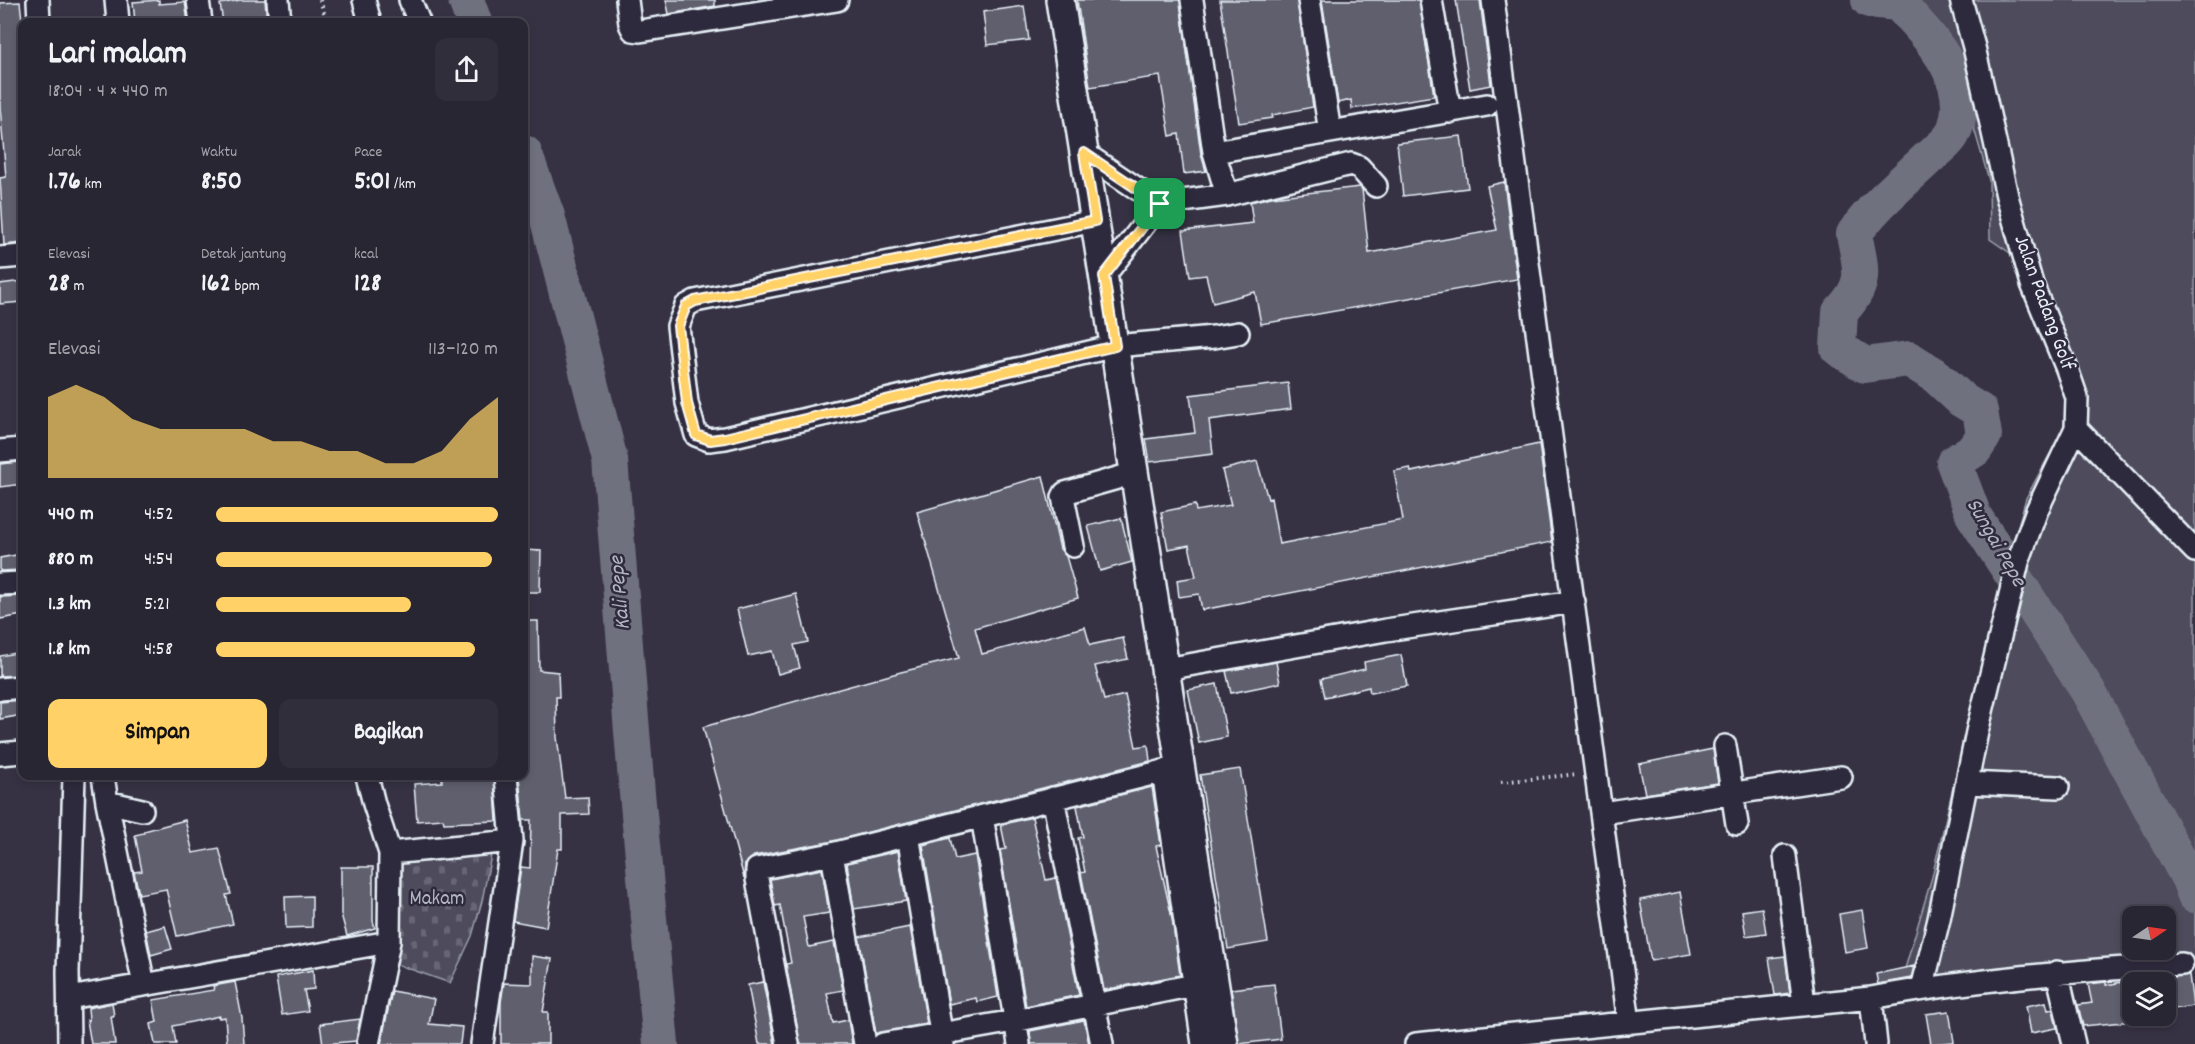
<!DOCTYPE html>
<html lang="id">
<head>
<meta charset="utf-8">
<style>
	:root { --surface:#282633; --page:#302e3b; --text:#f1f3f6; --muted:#a5a5ac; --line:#44434e; --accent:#ffd166 }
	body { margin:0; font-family:Dekko,sans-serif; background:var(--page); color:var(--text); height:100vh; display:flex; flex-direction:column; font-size:22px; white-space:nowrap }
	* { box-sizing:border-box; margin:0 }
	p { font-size:20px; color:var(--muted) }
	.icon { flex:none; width:33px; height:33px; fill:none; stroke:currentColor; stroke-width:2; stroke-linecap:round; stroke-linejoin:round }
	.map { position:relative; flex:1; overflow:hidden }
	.drawer { position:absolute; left:18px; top:18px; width:510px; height:762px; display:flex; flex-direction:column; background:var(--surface); border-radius:12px; box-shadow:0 3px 9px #0003,0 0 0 2px var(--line) }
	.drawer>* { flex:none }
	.needle { width:39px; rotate:77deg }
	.tools { position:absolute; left:2122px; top:906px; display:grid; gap:12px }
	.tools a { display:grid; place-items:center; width:54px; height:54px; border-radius:12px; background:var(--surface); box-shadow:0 3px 9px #0003,0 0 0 2px var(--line); font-size:30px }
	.pin { position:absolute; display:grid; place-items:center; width:51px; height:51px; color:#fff; margin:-26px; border-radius:12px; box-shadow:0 3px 9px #0006 }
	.round { display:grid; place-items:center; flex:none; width:63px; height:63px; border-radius:12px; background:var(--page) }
	.summary { display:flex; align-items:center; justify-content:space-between; height:102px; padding:0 30px }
	h1 { font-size:33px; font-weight:700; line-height:45px }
	.metrics { display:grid; grid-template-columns:repeat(3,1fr); gap:9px; height:102px; padding:6px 30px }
	.metrics div { display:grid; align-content:center }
	.metrics b { font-size:26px; font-weight:700 }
	.metrics small { font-size:16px; font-weight:400 }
	.metrics p { font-size:16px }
	.chart { height:168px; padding:12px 30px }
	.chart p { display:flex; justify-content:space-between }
	.chart svg { width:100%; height:108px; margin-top:6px; fill:var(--accent); opacity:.7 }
	.button { display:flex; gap:12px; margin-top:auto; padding:12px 30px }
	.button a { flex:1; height:69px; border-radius:12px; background:var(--accent); color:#111; font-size:24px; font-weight:700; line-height:69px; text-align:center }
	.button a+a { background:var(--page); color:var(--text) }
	ul { padding:0 30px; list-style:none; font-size:20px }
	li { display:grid; grid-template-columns:96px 72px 1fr; align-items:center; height:45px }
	li i { height:15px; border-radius:8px; background:var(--accent) }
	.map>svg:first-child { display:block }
	.grass { fill:#4d4b5c; stroke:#9a9eaa; stroke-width:1.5; fill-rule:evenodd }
	.cemetery { fill:url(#cemetery-stones); stroke:#9a9eaa; stroke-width:1.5 }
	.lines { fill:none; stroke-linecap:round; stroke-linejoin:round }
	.river { stroke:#70717f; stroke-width:36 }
	.building { fill:#605e6e; stroke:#e8f1f8; stroke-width:1.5 }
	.minor-casing { stroke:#e8f1f8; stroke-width:26 }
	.major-casing { stroke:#e8f1f8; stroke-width:32 }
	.path { stroke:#e8f1f8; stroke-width:4; stroke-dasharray:1.5 4.5; stroke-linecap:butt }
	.minor { stroke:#2f2a3d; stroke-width:21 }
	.major { stroke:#2f2a3d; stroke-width:27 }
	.route-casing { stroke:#fff; stroke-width:12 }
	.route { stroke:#ffd166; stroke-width:8 }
	.labels { text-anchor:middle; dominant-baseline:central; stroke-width:5; stroke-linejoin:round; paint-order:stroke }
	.street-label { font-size:21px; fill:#e8f1f8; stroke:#2f2a3d }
	.park-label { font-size:21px; fill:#b2b7c1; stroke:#2f2a3d }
	.water-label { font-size:22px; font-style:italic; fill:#b2b7c2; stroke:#2f2a3d }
</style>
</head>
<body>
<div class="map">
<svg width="2195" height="1044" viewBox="0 0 2195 1044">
	<defs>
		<pattern id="cemetery-stones" width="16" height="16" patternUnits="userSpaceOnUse" patternTransform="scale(1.5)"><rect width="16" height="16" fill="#4d4b5c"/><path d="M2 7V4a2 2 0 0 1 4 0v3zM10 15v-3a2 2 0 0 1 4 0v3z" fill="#676574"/></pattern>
	</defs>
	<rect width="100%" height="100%" fill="#363244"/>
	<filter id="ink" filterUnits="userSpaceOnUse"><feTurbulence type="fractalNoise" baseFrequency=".0167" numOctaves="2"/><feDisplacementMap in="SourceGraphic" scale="12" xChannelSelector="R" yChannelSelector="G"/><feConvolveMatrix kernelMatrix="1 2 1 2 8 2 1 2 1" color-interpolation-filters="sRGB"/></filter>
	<g filter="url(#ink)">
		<path class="grass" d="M1852,0h343v959l-293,20 30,-102 65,-278 29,-101 40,-74 1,-27 -57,-144 -20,-14 -1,-59 -35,-121 -34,-7 -3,-27 -18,-15 -33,-5zM2133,916h33v34h-33z"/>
		<path class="cemetery" d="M491,855l-9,46 -10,35 -22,47 -60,-21 9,-98 8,-7z"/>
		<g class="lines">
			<path class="river" d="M466,0l8,22
				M1869,0l29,3c31,33 78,80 55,130 -4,9 -18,19 -26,26 -25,24 -53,46 -73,75 7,36 14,49 -14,78l-2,36 27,17 44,-6 27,17 26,24 18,11 4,24 -9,14 -21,14 20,53 114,175 101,188 6,16
				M524,153l23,63 63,244 27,333 24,251"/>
		</g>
		<path class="building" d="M159,0v4l26,-2 3,20h-53l-2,-20z
			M240,0h25l2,22h-44l-3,-18z
			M666,0h49v6l-46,8z
			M1077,0h103l21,154 5,17 -22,3 -5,-40 -9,2 -10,-60 -70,11z
			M1220,0h77l16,107 -41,8 1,3 -34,5z
			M1322,0h97l15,96 -82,13 -1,-9 -13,3z
			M1456,0h24l11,85 -21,4z
			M20,2l2,18v223l-18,2 -4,-67 6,-1 -6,-70v-104z
			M1024,6l5,34 -42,5 -4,-33z
			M1461,136l7,52 -65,8 -6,-53z
			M1504,182l13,97 -256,45 -6,-32 -42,11 -7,-28 -16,2 -7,-46 70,-8 -3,-21 21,-5 89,-10 2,2 7,64 128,-23 -10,-44z
			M22,281v21l-22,2v-20z
			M1288,383l3,26 -82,11 4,34 -63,8 -4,-23 49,-6 -5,-38z
			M1539,444l13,98 -350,68 -3,-16 -20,3 -2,-17 19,-3 -7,-32 -21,4 -7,-37 34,-7 1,6 35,-6 -9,-35 35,-9 11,38 3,-1 8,46 124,-24 -9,-49 16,-3 1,4z
			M20,462l2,22 -22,3v-23z
			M1043,476l17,73 6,7 12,42 -103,30 7,26 103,-27 5,18 33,-7 5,21 -33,7 9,34 21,-5 11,52 12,-2 2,16 -321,81 -75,14 -9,8 -1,14 -41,-151 198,-55 58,-14 -42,-146z
			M1121,518l11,44 -32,9 -12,-45z
			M524,550l17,1 -1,41h-16z
			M22,554v16l-22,1v-13z
			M796,594l12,48 -14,3 6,23 -22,6 -6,-23 -24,5 -11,-47z
			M22,596v19l-22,4v-22z
			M524,621h14l1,49 19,2 1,25h-3l1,40 8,61 23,-1 1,17 -27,1v34h-4l-12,78 -33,-6 8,-54 9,1 1,-48h-8l-4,-44h5z
			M16,653l6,1v21l-22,1v-20z
			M1401,655l6,31 -37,7 -1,-6 -44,10 -4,-18 44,-10 -1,-7z
			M1276,662l4,21 -49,10 -5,-22z
			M1217,684l10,53 -28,6 -11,-53z
			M22,700v15l-22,4v-17z
			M1713,749l5,34 -73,11 -6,-30z
			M1240,769l28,173 -40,7 -28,-174z
			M442,776h52l3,45 -53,2 -1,-4 -26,2 -3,-37 28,-2z
			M1152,787l9,58 -5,1 16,72 8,57 -76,15 -23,-117 4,-1 -7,-34 5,-1 -6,-31z
			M1032,817l14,63 10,-2 23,117 -53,11 -26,-156 6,-1 -5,-24z
			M185,820l8,33 26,-5 12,46 -5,1 7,29 -56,12 -11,-47 -27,5 -5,-22 8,-1 -7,-36 9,-2v-2z
			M950,838l5,21 20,-4 23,142 -21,5 -1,-4 -27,6 -26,-159z
			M898,851l8,50 -52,8 -7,-46z
			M341,867h32v54l2,7 -28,8 -6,-22z
			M822,869l7,44 -26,4 6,30 25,-5 9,48 -16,3 6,30 15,-3 4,24h-52l-14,-80 5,-1 -11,-58 -5,1 -5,-27z
			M1680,892l11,62 -40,7 -11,-61z
			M312,896v31l-26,1 -1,-31z
			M1762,908l4,25 -20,3 -4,-25z
			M1862,910l6,38 -23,4 -6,-38z
			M165,926l7,23 -21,6 -5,-24z
			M910,927l17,96 -51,11 -17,-97z
			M532,956l20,3 -9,53h5v32h-47v-42l3,-19 28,1z
			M1785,956l5,37 -15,2 -6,-37z
			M1914,966l-3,12 -33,6 -2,-10z
			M313,970l1,19 -10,1 4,21 -26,4 -6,-38z
			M2189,975l4,31 -27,4v-32z
			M2133,980v41l-50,5 -5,-21 14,-2 -4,-19 18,-2v3z
			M235,982l7,36 2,26h-17l-2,-27 -6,1v-2l-46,10 3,18h-21l-4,-20 6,-2 -4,-22 61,-10 -1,-4z
			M763,982l12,62h-16l-11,-59z
			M1274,984l7,55 -42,5 -8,-55z
			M392,991l42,8 -5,25 33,3 -2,17h-79z
			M2046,1002l2,8 5,-1 4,19 -26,5 -5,-27z
			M112,1003l2,13h-3l4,28h-24l-4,-24h2l-1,-12z
			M1949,1011l5,31 -23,2 -5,-30z
			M360,1019l-4,22 -33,3 -3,-20z
			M1084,1020l5,24h-58l-1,-13z"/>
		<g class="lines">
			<defs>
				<path id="minor" d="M38,0l1,22
					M116,0l2,22
					M198,0l3,22
					M278,0l2,22
					M364,0l6,22
					M410,0l9,22
					M627,0l3,24 3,6 7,1 197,-31
					M1192,0l22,152 13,43
					M1309,0l21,132
					M1431,0l19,112
					M1493,0l136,1023
					M1214,152l273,-47
					M1084,153l76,51
					M1095,221l-400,80 -9,5 -8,20 9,77 9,32 13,5 16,-2 390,-92 99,-9 24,-4
					M0,258l22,-2
					M1104,276l56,-72 67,-9 124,-31 8,3 17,19
					M2076,428l119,123
					M0,451l22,-2
					M1073,546l-10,-49 2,-4 70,-20
					M0,584l22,-1
					M1166,669l220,-39 188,-28
					M0,689l22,-2
					M1725,746l12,78
					M0,754l22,-2
					M1163,771l40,273
					M103,776l4,26 37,183
					M367,776l7,28 16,49 -1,89 -21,102
					M1967,783l91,4
					M1053,798l49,246
					M107,802l35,8
					M1602,813l239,-36
					M982,816l37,228
					M908,835l35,209
					M390,853l122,-12
					M832,854l33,190
					M1785,856l19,148
					M2057,972l17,72
					M1922,989l17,-70 38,-187 41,-170 19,-52 39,-82 1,-30 -10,-29 -35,-85 -25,-88 -33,-149 -13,-47
					M69,998l320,-56
					M1871,998l5,46
					M69,1044l-1,-72 6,-196
					M482,1044l30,-203 -6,-65
					M788,1044l-31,-165v-10l75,-15 340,-85
					M883,1044l131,-23 200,-40
					M1416,1044l455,-46c103,-19 206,-27 311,-34"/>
				<path id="major" d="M1060,0l164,1044"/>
			</defs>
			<use href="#minor" class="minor-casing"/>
			<use href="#major" class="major-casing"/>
			<path class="path" d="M320,0l7,22
				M1501,782l77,-8"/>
			<use href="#minor" class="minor"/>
			<use href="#major" class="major"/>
		</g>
	</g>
	<g class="lines" filter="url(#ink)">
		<defs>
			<path id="route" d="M1084,153l76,51 -56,72 11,70 -390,92 -15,2 -14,-5 -9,-32 -9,-77 8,-20 9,-5 400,-80z"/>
		</defs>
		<use href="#route" class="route-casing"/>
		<use href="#route" class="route"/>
	</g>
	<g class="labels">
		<g class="street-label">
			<text transform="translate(2043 303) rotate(70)">Jalan Padang Golf</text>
		</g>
		<g class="park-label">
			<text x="437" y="900">Makam</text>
		</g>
		<g class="water-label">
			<text transform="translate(1995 543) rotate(60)">Sungai Pepe</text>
			<text transform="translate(621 593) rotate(-95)">Kali Pepe</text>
		</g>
	</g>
</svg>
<div class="tools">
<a><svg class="needle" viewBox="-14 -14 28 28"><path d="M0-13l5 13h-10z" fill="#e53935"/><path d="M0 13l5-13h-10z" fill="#a5a5ac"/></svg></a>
<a><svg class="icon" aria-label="layers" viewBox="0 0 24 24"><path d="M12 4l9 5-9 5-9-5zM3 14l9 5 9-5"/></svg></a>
</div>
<div class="pin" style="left:1160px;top:204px;background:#1e9e55"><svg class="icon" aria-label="arrive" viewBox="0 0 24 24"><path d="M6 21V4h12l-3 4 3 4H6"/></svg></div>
<section class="drawer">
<div class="summary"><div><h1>Lari malam</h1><p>18:04 · 4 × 440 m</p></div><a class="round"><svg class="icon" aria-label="share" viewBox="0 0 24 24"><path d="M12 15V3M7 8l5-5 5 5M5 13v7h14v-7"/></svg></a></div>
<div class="metrics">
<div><p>Jarak</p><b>1.76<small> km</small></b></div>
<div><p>Waktu</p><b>8:50</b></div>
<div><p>Pace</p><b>5:01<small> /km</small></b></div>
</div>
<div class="metrics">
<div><p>Elevasi</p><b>28<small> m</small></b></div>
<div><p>Detak jantung</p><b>162<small> bpm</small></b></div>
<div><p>kcal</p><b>128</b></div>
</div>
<div class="chart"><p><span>Elevasi</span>113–120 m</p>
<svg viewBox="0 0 160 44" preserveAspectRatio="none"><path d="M0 44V11L10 6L20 11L30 20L40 24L50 24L60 24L70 24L80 29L90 29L100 33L110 33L120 38L130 38L140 33L150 20L160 11V44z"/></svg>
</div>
<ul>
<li><b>440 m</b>4:52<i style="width:100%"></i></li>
<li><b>880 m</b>4:54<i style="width:98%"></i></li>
<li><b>1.3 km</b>5:21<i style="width:69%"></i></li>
<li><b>1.8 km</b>4:58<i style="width:92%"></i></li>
</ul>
<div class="button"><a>Simpan</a><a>Bagikan</a></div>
</section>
</div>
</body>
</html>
